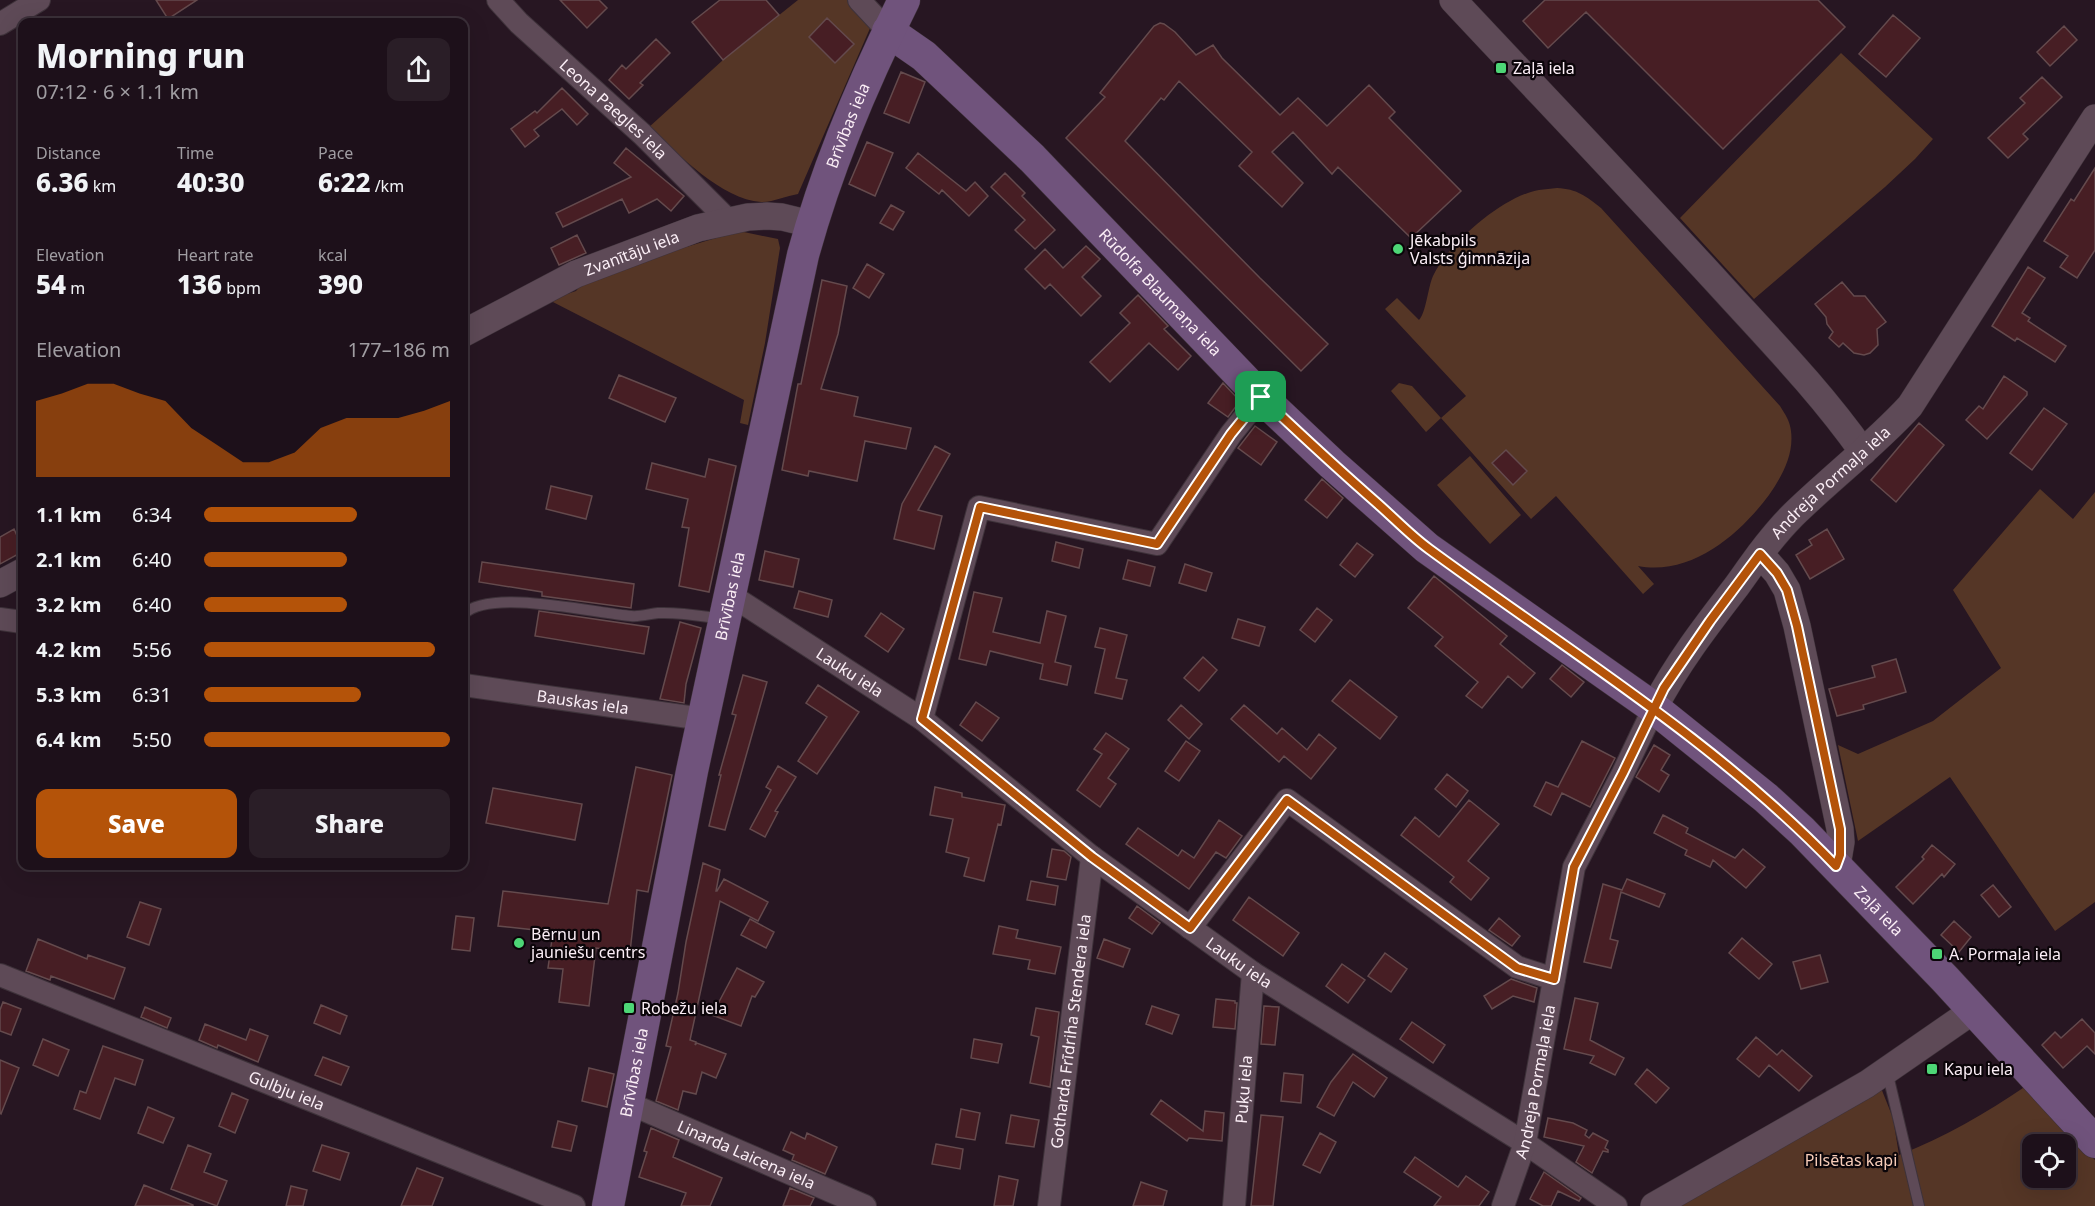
<!DOCTYPE html>
<html lang="en">
<head>
<meta charset="utf-8">
<style>
	:root { --surface:#1d101a; --page:#2a1e27; --text:#f1f3f6; --muted:#a09da2; --line:#3b3039; --accent:#b45309 }
	body { margin:0; font-family:"Noto Sans",sans-serif; background:var(--page); color:var(--text); height:100vh; display:flex; flex-direction:column; font-size:22px; white-space:nowrap }
	* { box-sizing:border-box; margin:0 }
	p { font-size:20px; color:var(--muted) }
	.icon { flex:none; width:33px; height:33px; fill:none; stroke:currentColor; stroke-width:2; stroke-linecap:round; stroke-linejoin:round }
	.map { position:relative; flex:1; overflow:hidden }
	.drawer { position:absolute; left:18px; top:18px; width:450px; height:852px; display:flex; flex-direction:column; background:var(--surface); border-radius:12px; box-shadow:0 6px 24px #0002,0 0 0 2px var(--line) }
	.drawer>* { flex:none }
	.fabs { position:absolute; left:2022px; top:1134px; display:grid; gap:12px }
	.fabs a { display:grid; place-items:center; width:54px; height:54px; border-radius:12px; background:var(--surface); box-shadow:0 6px 24px #0002,0 0 0 2px var(--line); font-size:30px }
	.pin { position:absolute; display:grid; place-items:center; width:51px; height:51px; color:#fff; margin:-26px; border-radius:12px; box-shadow:0 3px 9px #0006 }
	.round { display:grid; place-items:center; flex:none; width:63px; height:63px; border-radius:12px; background:var(--page) }
	.head { display:flex; align-items:center; justify-content:space-between; height:102px; padding:0 18px }
	h1 { font-size:33px; font-weight:800; line-height:45px }
	.figures { display:grid; grid-template-columns:repeat(3,1fr); gap:9px; height:102px; padding:6px 18px }
	.figures div { display:grid; align-content:center }
	.figures b { font-size:26px; font-weight:800 }
	.figures small { font-size:16px; font-weight:400 }
	.figures p { font-size:16px }
	.chart { height:168px; padding:12px 18px }
	.chart p { display:flex; justify-content:space-between }
	.chart svg { width:100%; height:108px; margin-top:6px; fill:var(--accent); opacity:.7 }
	.cta { display:flex; gap:12px; margin-top:auto; padding:12px 18px }
	.cta a { flex:1; height:69px; border-radius:12px; background:var(--accent); color:#fff; font-size:24px; font-weight:800; line-height:69px; text-align:center }
	.cta a+a { background:var(--page); color:var(--text) }
	ul { padding:0 18px; list-style:none; font-size:20px }
	li { display:grid; grid-template-columns:96px 72px 1fr; align-items:center; height:45px }
	li i { height:15px; border-radius:8px; background:var(--accent) }
	.map>svg:first-child { display:block }
	.green { fill:#553626; fill-rule:evenodd }
	.building { fill:#471e24; stroke:#644a4d; stroke-width:1.5 }
	.lines { fill:none; stroke-linecap:round; stroke-linejoin:round }
	.service-casing { stroke:#3e323a; stroke-width:12 }
	.minor-casing { stroke:#3e323a; stroke-width:24 }
	.tertiary-casing { stroke:#3e323a; stroke-width:28 }
	.secondary-casing { stroke:#3e323a; stroke-width:33 }
	.service { stroke:#5e4a57; stroke-width:10 }
	.minor { stroke:#5e4a57; stroke-width:22 }
	.tertiary { stroke:#5e4a57; stroke-width:27 }
	.secondary { stroke:#70537c; stroke-width:32 }
	.route-casing { stroke:#fff; stroke-width:12 }
	.route { stroke:#b45309; stroke-width:8 }
	.poi-dot { fill:#4dd676; stroke:#0b0509; stroke-width:2 }
	.labels { text-anchor:middle; dominant-baseline:central; stroke-width:4.5; stroke-linejoin:round; paint-order:stroke }
	.poi-label { font-size:16px; fill:#fbeef6; stroke:#0b0509; text-anchor:start }
	.street-label { font-size:16px; fill:#fbeef6; stroke:#0b0509 }
	.park-label { font-size:16px; fill:#f7ccb8; stroke:#0b0509 }
</style>
</head>
<body>
<div class="map">
<svg width="2095" height="1206" viewBox="0 0 2095 1206">
	<rect width="100%" height="100%" fill="#271622"/>
	<path class="green" d="M798,0h52l21,26 -73,168c-12,2 -24,8 -37,8 -39,-2 -83,-49 -113,-74l75,-68z
		M1841,53l92,86 -18,20 -30,28 -131,112 -74,-81z
		M1557,188c20,1 29,8 44,20l179,198c5,8 10,15 11,25 3,24 -9,45 -22,64 -29,39 -77,81 -131,71l16,18 -11,10 -87,-98 -25,23 -90,-101 -15,14 -35,-41 8,-8 13,3 29,32 25,-22 -81,-87 12,-11 22,22c7,-7 9,-33 14,-44 15,-32 70,-80 106,-86 6,-1 12,-1 18,-2z
		M739,231l39,8 2,9 -15,95 -17,82 -8,-2 4,-23 -195,-100 27,-9 4,-5 73,-29z
		M1470,456l51,59 -31,29 -53,-59z
		M2040,489l33,30 22,-27v410l-40,29 -105,-154 -92,64 -20,-96 20,9 75,-33 68,-53 -48,-78z
		M2026,1086l69,74v46h-415l201,-118 12,30 6,37c46,-18 87,-42 127,-69zM2032,1144h34v34h-34z"/>
	<path class="building" d="M156,0h41l-29,19z
		M560,0h39l8,8 -20,20z
		M720,0h46l13,15 -56,45 -31,-38z
		M1545,0h273l27,27 -122,122 -137,-137 -38,36 -25,-27z
		M1893,15l27,23 -34,39 -27,-23z
		M827,18l27,26 -19,19 -26,-26z
		M1160,23l4,1 11,8 21,23 17,-10 9,13 58,57 18,-17 29,28 42,-41 26,27 -6,6 72,73 -50,47 -73,-71 -6,7 -39,-42 -21,20 31,31 -21,24 -43,-41 13,-14 -73,-71 -15,19 -3,-2 -36,43 135,137 68,66 -27,27 -235,-233 39,-41 -5,-4 54,-67z
		M2064,26l13,14 -27,26 -13,-14z
		M656,39l14,14 -30,30 3,2 -14,14 -20,-19 13,-15 4,4z
		M901,72l24,10 -16,41 -25,-10z
		M2042,77l20,20 -39,37 5,5 -20,19 -20,-20 37,-35 -5,-5z
		M562,88l26,26 -11,11 -15,-16 -28,21 5,6 -14,11 -14,-18 24,-18 2,2z
		M867,142l26,11 -18,43 -26,-12z
		M626,148l58,48 -13,15 -14,-12 -28,14 -7,-14 -59,28 -7,-14 75,-36 -17,-14z
		M918,153l48,38 9,-9 13,14 -19,20 -27,-26 -3,4 -33,-26z
		M2095,168v82l-18,28 -17,-11 8,-11 -24,-15 27,-42 3,2z
		M1005,173l20,20 -3,3 33,34 -20,19 -20,-19 10,-10 -34,-33z
		M891,205l13,7 -11,18 -13,-7z
		M577,235l9,18 -27,12 -8,-17z
		M1086,246l14,13 -18,18 19,19 -20,20 -31,-32 -5,5 -20,-20 20,-20 18,19z
		M867,264l17,10 -15,24 -16,-10z
		M2028,267l17,11 -23,35 8,5 -2,3 38,25 -11,16 -38,-24 -2,3 -23,-15z
		M822,280l25,6 -9,48 -17,55 37,8 -4,19 57,12 -5,21 -41,-8 -8,40 -48,-10 -1,5 -26,-6 16,-86h3z
		M1842,282l12,14h11l21,26 -9,7 1,16 -8,8 -6,2 -10,-2 -11,-10 -4,4 -10,-9 4,-6 -6,-8 -1,-7 -11,-13z
		M1138,295l30,31 -4,3 27,27 -13,14 -29,-27 -39,39 -20,-20 40,-39 -10,-10z
		M619,375l57,23 -11,24 -56,-24z
		M2004,376l23,16v3l-40,44 -21,-19 13,-14 4,3z
		M1223,383l17,18 -12,16 -20,-14z
		M2044,408l23,16 -35,46 -22,-17z
		M1919,423l25,22 -48,57 -25,-22z
		M1255,426l22,16 -16,23 -23,-17z
		M935,446l15,8 -32,56 24,6 -8,33 -40,-10 8,-35z
		M1506,450l21,21 -14,14 -21,-22z
		M709,459l27,7 -27,126 -30,-6 10,-58 -7,-1 6,-28 -42,-10 6,-26 53,14z
		M1322,479l21,19 -16,20 -22,-18z
		M551,486l41,10 -6,23 -40,-10z
		M14,529l8,18v5l-22,12v-27z
		M1827,529l17,30 -34,20 -14,-24 16,-10 -3,-5z
		M1056,542l27,7 -4,19 -27,-7z
		M1357,543l16,12 -18,22 -15,-12z
		M765,551l34,8 -6,28 -34,-7z
		M1128,560l27,7 -5,19 -27,-7z
		M482,562l152,22 -3,24 -89,-12v-4l-63,-10z
		M1185,564l27,9 -6,18 -27,-8z
		M1434,576l73,60 -7,8 35,29 -13,15 -14,-12 -26,32 -16,-12 12,-14 -43,-36 8,-9 -35,-29z
		M799,591l33,9 -4,17 -34,-9z
		M974,592l28,6 -9,34 47,11 7,-32 19,5 -11,46 16,4 -4,19 -27,-6 3,-15 -53,-13 -4,14 -27,-6z
		M1317,608l15,12 -17,22 -15,-12z
		M539,611l110,16 -5,27 -109,-18z
		M881,613l23,16 -16,23 -23,-16z
		M1238,619l27,8 -6,19 -27,-8z
		M680,622l21,6 -15,56 -2,19 -24,-4z
		M1100,628l27,7 -11,43 11,2 -5,19 -27,-6 10,-44 -10,-2z
		M1203,657l14,13 -18,21 -15,-13z
		M1896,659l10,33 -43,13 1,4 -27,7 -8,-27 46,-12 -3,-11z
		M1562,665l22,17 -13,15 -21,-18z
		M743,675l24,7 -42,148 -16,-4 12,-51h-2l17,-60 -4,-1z
		M1350,680l47,37 -17,22 -48,-38z
		M818,685l41,27 -42,62 -19,-13 29,-44 -21,-14z
		M976,702l23,16 -17,23 -22,-16z
		M1181,705l21,19 -13,15 -21,-19z
		M1244,705l33,29 5,-6 25,22 12,-16 17,14 -25,31 -27,-23 -5,6 -48,-43z
		M1106,733l23,16 -21,29 8,6 -16,23 -23,-17 25,-36 -8,-5z
		M1186,741l14,10 -21,30 -14,-10z
		M1582,741l33,17 -25,49 -28,-14 -11,22 -17,-9 12,-24 12,5z
		M1654,745l16,10 -9,15 8,5 -10,17 -23,-15z
		M778,766l18,11 -21,34 3,1 -13,25 -15,-8 21,-39 -5,-3z
		M636,767l36,8 -24,117 -11,-2 -7,62 -34,-4 -7,58 -30,-4 4,-33 -15,-1 5,-36 -55,-6 5,-35 105,13z
		M1447,774l21,17 -12,16 -21,-18z
		M935,787l27,6v4l43,8 -4,20 -3,-1 -14,57 -20,-5 5,-18 -23,-6 7,-33 -23,-4z
		M493,788l89,16 -7,36 -89,-17z
		M1469,800l30,24 -31,37 21,17 -18,22 -21,-18 4,-5 -53,-42 14,-18 24,20z
		M1663,815l25,13 -2,5 49,25 8,-9 22,18 -19,21 -33,-28 -3,7 -25,-12 2,-5 -33,-17z
		M1219,820l23,16 -16,22 -10,-6 -27,37 -63,-45 12,-16 40,28 4,-6 12,8z
		M1932,845l23,19 -11,13 -2,-3 -29,30 -17,-17 28,-28 -2,-2z
		M1052,849l12,2 7,6 -5,23 -19,-3z
		M703,863l17,7 -4,21h1l7,-12 44,23 -10,19 -38,-20 -30,139 6,2 -1,3 2,-2 29,11 -10,24 -14,-6 -6,22 -13,-3 -5,19 -22,-9 15,-54 -5,-1 12,-53 8,-51z
		M1627,879l38,15 -6,13 -38,-15 -11,47 8,2 -7,27 -27,-6 19,-78 19,6z
		M1031,881l27,5 -3,19 -28,-5z
		M1993,885l18,22 -12,10 -18,-22z
		M1249,897l50,36 -16,23 -50,-36z
		M140,902l21,7 -12,36 -22,-8z
		M1137,906l23,17 -8,11 -23,-16z
		M456,916l18,2 -4,33 -18,-2z
		M1499,918l21,18 -8,10 -23,-16z
		M750,919l24,13 -8,16 -25,-13z
		M1954,921l17,16 -12,15 -18,-17z
		M999,926l19,4 -2,8 45,9 -6,27 -27,-5 2,-9 -37,-6z
		M1742,938l30,26 -13,15 -30,-26z
		M38,939l49,20 1,-4 37,13 -11,31 -63,-23 -1,4 -24,-9z
		M1104,939l26,10 -7,18 -26,-9z
		M1385,953l22,16 -16,23 -23,-16z
		M1820,955l8,27 -27,7 -8,-27z
		M1342,964l23,16 -17,23 -22,-17z
		M737,968l27,14 -9,15 -3,-1 -11,30 -29,-11z
		M1511,979l26,9 -3,14 -21,-6 -21,13 -8,-13z
		M1575,998l23,5 -8,37 34,18 -9,17 -25,-12 4,-7 -30,-7z
		M1216,999l19,2v2h2l-2,26 -22,-2z
		M3,1002l18,7 -10,26 -11,-4v-21z
		M321,1005l26,11 -7,18 -26,-11z
		M1152,1006l27,9 -7,19 -26,-10z
		M1264,1006l15,1 -4,38 -14,-1z
		M145,1007l26,11 -4,10 -26,-11z
		M1036,1008l23,4 -9,75 -20,-4 9,-46 -8,-2z
		M2082,1019l13,14v21l-8,-8 -24,22 -21,-23 13,-13 6,6z
		M1412,1022l33,23 -12,18 -33,-24z
		M205,1024l41,16 4,-11 18,7 -10,26 -40,-17 -1,3 -18,-8z
		M1756,1037l21,18 5,-5 30,26 -13,15 -30,-26 -10,12 -22,-18z
		M43,1039l26,11 -11,26 -25,-11z
		M974,1039l28,5 -4,19 -27,-5z
		M103,1046l40,14 -8,25 -20,-7 -15,41 -26,-10 6,-18 6,2z
		M1353,1054l34,24 -13,19 -21,-15 -19,34 -17,-9 14,-25z
		M323,1057l26,10 -8,18 -26,-10z
		M0,1060l19,8 -18,46 -1,-1z
		M589,1068l25,6 -7,33 -25,-6z
		M1647,1069l22,19 -13,15 -21,-19z
		M1284,1073l19,2 -2,28 -20,-2z
		M232,1093l16,7 -13,33 -16,-7z
		M1161,1100l42,31 2,-20 19,2 -2,28 -33,-3 -2,3 -36,-27z
		M148,1107l26,11 -11,25 -25,-10z
		M961,1109l19,4 -5,27 -19,-3z
		M1011,1115l28,5 -5,27 -28,-4z
		M1261,1115l22,2 -10,89h-22z
		M1548,1118l25,5 14,7 -2,5 4,3 4,-5 15,8 -3,7 3,2v2l-5,-1 -11,22 -16,-11 8,-16 -40,-9z
		M558,1121l19,5 -6,25 -19,-4z
		M651,1128l28,12 -6,17 49,21 -12,28h-29l5,-13 -47,-16 8,-25 -3,-1z
		M791,1132l14,7 2,-6 30,14 -12,27 -33,-14 2,-5 -11,-5z
		M1320,1133l16,9 -16,31 -17,-8z
		M936,1144l27,5 -3,20 -28,-5z
		M188,1145l23,9 -7,18 23,9 -10,25 -46,-17z
		M322,1145l27,8 -9,27 -27,-9z
		M1415,1157l43,30 8,-11 23,16 -10,14h-45l7,-9 -37,-25z
		M417,1168l26,10 -11,28h-31z
		M1544,1172l37,26 -2,3 -21,-10 -7,15h-8l-13,-7z
		M999,1176l19,4 -5,26h-19z
		M1141,1182l26,9 -4,15h-30z
		M144,1185l49,20v1h-58z
		M291,1186l16,4 -4,16h-17z
		M790,1188l24,10 -4,8h-27z"/>
	<g class="lines">
		<defs>
			<path id="service" d="M464,614c26,-26 130,-1 167,2 9,1 18,-2 27,-3 22,-1 43,3 65,6
				M1887,1071l32,135"/>
			<g id="minor">
				<path id="s1" d="M498,0l21,23 123,111 87,87"/>
				<path d="M859,0l29,31"/>
				<path d="M0,24l39,-24"/>
				<path id="s2" d="M729,594l193,125 170,138 161,116 272,170 91,63"/>
				<path d="M0,619l22,3"/>
				<path id="s3" d="M464,685l239,34"/>
				<path d="M922,719l57,-212 178,37 74,-110 30,-37"/>
				<path d="M1190,928l97,-128 230,167 37,12"/>
				<path id="s4" d="M0,975l574,231"/>
				<path id="s5" d="M628,1103l237,103"/>
				<path id="s6" d="M1049,1206l43,-349"/>
				<path id="s7" d="M1234,1206l19,-233"/>
				<path id="s8" d="M1503,1206l22,-63 49,-276 49,-94 31,-65"/>
			</g>
			<g id="tertiary">
				<path d="M1453,0c88,94 177,187 265,283 50,55 102,108 145,169"/>
				<path id="s9" d="M464,333l112,-59 122,-46 50,-11 19,-1 15,1 29,7"/>
				<path d="M1760,554l17,19 10,17 10,36 43,203 1,13 -4,24"/>
				<path d="M0,584l22,-12"/>
				<path id="s10" d="M1654,708c22,-43 52,-82 82,-121 18,-25 35,-50 57,-72 38,-37 81,-70 117,-109l185,-288"/>
				<path d="M1654,1206l213,-122 107,-74"/>
			</g>
			<g id="secondary">
				<path id="s11" d="M888,31l36,25 108,102 229,239 71,67 95,84 227,160 112,90 36,33 143,148 150,163"/>
				<path id="s12" d="M608,1206l84,-435 111,-516c24,-88 60,-173 101,-255"/>
			</g>
		</defs>
		<use href="#service" class="service-casing"/>
		<use href="#minor" class="minor-casing"/>
		<use href="#tertiary" class="tertiary-casing"/>
		<use href="#secondary" class="secondary-casing"/>
		<use href="#service" class="service"/>
		<use href="#minor" class="minor"/>
		<use href="#tertiary" class="tertiary"/>
		<use href="#secondary" class="secondary"/>
	</g>
	<g class="lines">
		<defs>
			<path id="route" d="M1261,397l-30,37 -74,110 -177,-37 -58,212 170,138 98,71 97,-128 230,168 37,11 20,-112 49,-94 41,-85 46,-67 50,-67 17,19 10,17 10,36 43,203v26l-4,11c-120,-125 -268,-215 -407,-317 -18,-13 -34,-30 -51,-45 -40,-35 -79,-71 -117,-107"/>
		</defs>
		<use href="#route" class="route-casing"/>
		<use href="#route" class="route"/>
	</g>
	<g class="poi-dot">
		<rect x="1495" y="62" width="12" height="12" rx="3"/>
		<circle cx="1398" cy="249" r="6"/>
		<circle cx="519" cy="943" r="6"/>
		<rect x="1931" y="948" width="12" height="12" rx="3"/>
		<rect x="623" y="1002" width="12" height="12" rx="3"/>
		<rect x="1926" y="1063" width="12" height="12" rx="3"/>
	</g>
	<g class="labels">
		<g class="poi-label">
			<text x="1513" y="68">Zaļā iela</text>
			<text x="1410" y="240">Jēkabpils<tspan x="1410" dy="18">Valsts ģimnāzija</tspan></text>
			<text x="531" y="934">Bērnu un<tspan x="531" dy="18">jauniešu centrs</tspan></text>
			<text x="1949" y="954">A. Pormaļa iela</text>
			<text x="641" y="1008">Robežu iela</text>
			<text x="1944" y="1069">Kapu iela</text>
		</g>
		<g class="street-label">
			<text stroke="none"><textPath href="#s1" startOffset="159">Leona Paegles iela</textPath></text>
			<text stroke="none"><textPath href="#s12" startOffset="1108">Brīvības iela</textPath></text>
			<text stroke="none"><textPath href="#s9" startOffset="186">Zvanītāju iela</textPath></text>
			<text stroke="none"><textPath href="#s11" startOffset="378">Rūdolfa Blaumaņa iela</textPath></text>
			<text stroke="none"><textPath href="#s10" startOffset="288">Andreja Pormaļa iela</textPath></text>
			<text stroke="none"><textPath href="#s12" startOffset="622">Brīvības iela</textPath></text>
			<text stroke="none"><textPath href="#s2" startOffset="144">Lauku iela</textPath></text>
			<text stroke="none"><textPath href="#s3" startOffset="120">Bauskas iela</textPath></text>
			<text stroke="none"><textPath href="#s11" startOffset="1329">Zaļā iela</textPath></text>
			<text stroke="none"><textPath href="#s2" startOffset="630">Lauku iela</textPath></text>
			<text stroke="none"><textPath href="#s6" startOffset="176">Gotharda Frīdriha Stendera iela</textPath></text>
			<text stroke="none"><textPath href="#s12" startOffset="136">Brīvības iela</textPath></text>
			<text stroke="none"><textPath href="#s8" startOffset="129">Andreja Pormaļa iela</textPath></text>
			<text stroke="none"><textPath href="#s7" startOffset="117">Puķu iela</textPath></text>
			<text stroke="none"><textPath href="#s4" startOffset="309">Gulbju iela</textPath></text>
			<text stroke="none"><textPath href="#s5" startOffset="129">Linarda Laicena iela</textPath></text>
		</g>
		<g class="park-label">
			<text x="1851" y="1160">Pilsētas kapi</text>
		</g>
	</g>
</svg>
<div class="fabs">
<a><svg class="icon" aria-label="locate" viewBox="0 0 24 24"><circle cx="12" cy="12" r="6"/><path d="M12 2v4M12 18v4M2 12h4M18 12h4"/></svg></a>
</div>
<div class="pin" style="left:1261px;top:397px;background:#1e9e55"><svg class="icon" aria-label="arrive" viewBox="0 0 24 24"><path d="M6 21V4h12l-3 4 3 4H6"/></svg></div>
<section class="drawer">
<div class="head"><div><h1>Morning run</h1><p>07:12 · 6 × 1.1 km</p></div><a class="round"><svg class="icon" aria-label="share" viewBox="0 0 24 24"><path d="M12 15V3M7 8l5-5 5 5M5 13v7h14v-7"/></svg></a></div>
<div class="figures">
<div><p>Distance</p><b>6.36<small> km</small></b></div>
<div><p>Time</p><b>40:30</b></div>
<div><p>Pace</p><b>6:22<small> /km</small></b></div>
</div>
<div class="figures">
<div><p>Elevation</p><b>54<small> m</small></b></div>
<div><p>Heart rate</p><b>136<small> bpm</small></b></div>
<div><p>kcal</p><b>390</b></div>
</div>
<div class="chart"><p><span>Elevation</span>177–186 m</p>
<svg viewBox="0 0 160 44" preserveAspectRatio="none"><path d="M0 44V13L10 10L20 6L30 6L40 10L50 13L60 24L70 31L80 38L90 38L100 34L110 24L120 20L130 20L140 20L150 17L160 13V44z"/></svg>
</div>
<ul>
<li><b>1.1 km</b>6:34<i style="width:62%"></i></li>
<li><b>2.1 km</b>6:40<i style="width:58%"></i></li>
<li><b>3.2 km</b>6:40<i style="width:58%"></i></li>
<li><b>4.2 km</b>5:56<i style="width:94%"></i></li>
<li><b>5.3 km</b>6:31<i style="width:64%"></i></li>
<li><b>6.4 km</b>5:50<i style="width:100%"></i></li>
</ul>
<div class="cta"><a>Save</a><a>Share</a></div>
</section>
</div>
</body>
</html>
